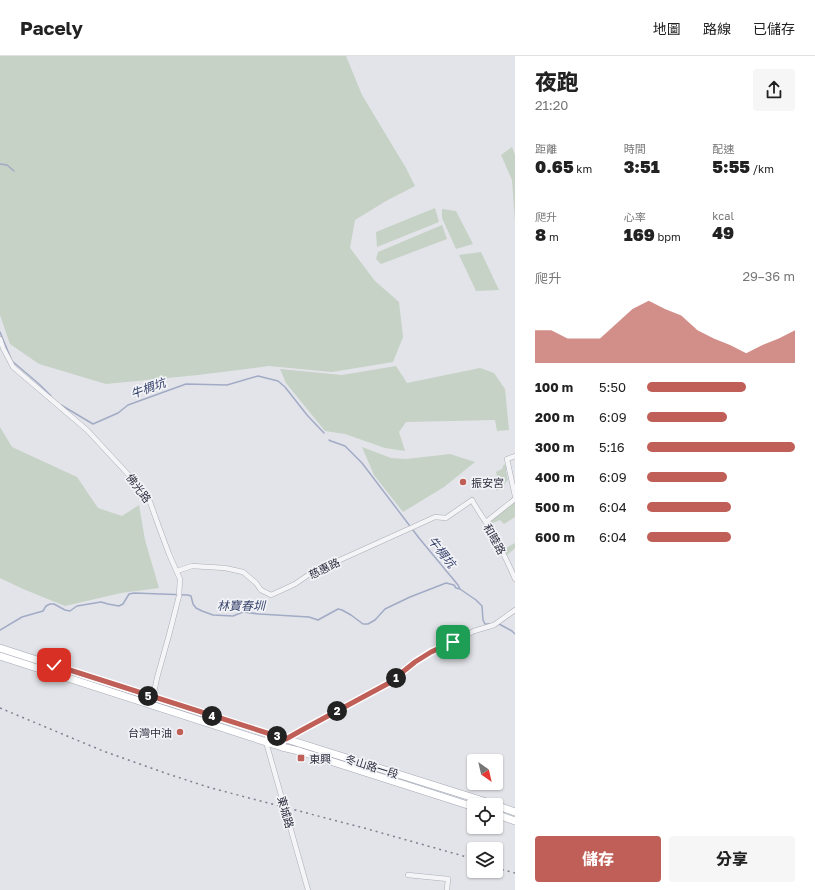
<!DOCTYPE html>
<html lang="zh-TW">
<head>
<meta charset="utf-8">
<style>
	:root { --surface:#fff; --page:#f6f6f6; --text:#222; --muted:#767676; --line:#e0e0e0; --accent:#bf5f57 }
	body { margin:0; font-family:"Golos Text","Noto Sans TC",sans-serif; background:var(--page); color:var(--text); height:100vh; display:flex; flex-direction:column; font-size:15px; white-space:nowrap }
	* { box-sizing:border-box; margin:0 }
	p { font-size:13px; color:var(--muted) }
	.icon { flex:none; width:22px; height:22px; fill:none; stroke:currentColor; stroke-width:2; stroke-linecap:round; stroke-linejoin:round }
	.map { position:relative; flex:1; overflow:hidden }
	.details { display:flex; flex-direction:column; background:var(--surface); width:300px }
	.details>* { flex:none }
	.needle { width:26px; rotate:146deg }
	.tools { position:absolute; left:467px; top:698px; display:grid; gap:8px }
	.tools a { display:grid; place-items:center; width:36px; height:36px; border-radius:4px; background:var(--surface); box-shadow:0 1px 3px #0004; font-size:20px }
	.pin { position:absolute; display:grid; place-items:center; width:34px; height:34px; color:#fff; margin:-17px; border-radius:8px; box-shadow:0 2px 6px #0006 }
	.km { position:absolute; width:20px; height:20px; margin:-10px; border-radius:50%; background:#222; color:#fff; font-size:11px; line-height:20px; text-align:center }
	.round { display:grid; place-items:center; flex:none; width:42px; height:42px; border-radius:4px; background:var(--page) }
	.headline { display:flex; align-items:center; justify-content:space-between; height:68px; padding:0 20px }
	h1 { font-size:22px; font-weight:800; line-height:30px }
	.metrics { display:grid; grid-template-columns:repeat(3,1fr); gap:6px; height:68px; padding:4px 20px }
	.metrics div { display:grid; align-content:center }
	.metrics b { font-size:17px; font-weight:800 }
	.metrics small { font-size:11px; font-weight:400 }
	.metrics p { font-size:11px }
	.chart { height:112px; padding:8px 20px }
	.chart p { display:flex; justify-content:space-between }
	.chart svg { width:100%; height:72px; margin-top:4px; fill:var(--accent); opacity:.7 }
	.primary-button { display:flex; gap:8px; margin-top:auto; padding:8px 20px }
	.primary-button a { flex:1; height:46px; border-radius:4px; background:var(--accent); color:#fff; font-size:16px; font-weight:800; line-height:46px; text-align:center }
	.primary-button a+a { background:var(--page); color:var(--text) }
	ul { padding:0 20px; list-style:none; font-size:13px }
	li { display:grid; grid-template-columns:64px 48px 1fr; align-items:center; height:30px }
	li i { height:10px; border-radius:5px; background:var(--accent) }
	header { display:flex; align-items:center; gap:24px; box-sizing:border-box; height:56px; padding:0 20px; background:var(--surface); border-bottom:1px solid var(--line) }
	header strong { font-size:19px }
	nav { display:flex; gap:22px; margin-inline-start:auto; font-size:14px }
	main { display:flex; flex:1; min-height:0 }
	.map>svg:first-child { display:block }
	.green { fill:#c5d2c5 }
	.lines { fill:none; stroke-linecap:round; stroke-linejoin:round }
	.stream { stroke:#a2abc5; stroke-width:1.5 }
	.minor-casing { stroke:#acaeb6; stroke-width:5.5 }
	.primary-casing { stroke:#a3a6b4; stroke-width:8 }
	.minor { stroke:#f5f5f8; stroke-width:4.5 }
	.primary { stroke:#fff; stroke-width:7 }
	.rail { stroke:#7e8191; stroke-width:1.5; stroke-dasharray:2 4; stroke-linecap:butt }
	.route-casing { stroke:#fff; stroke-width:8 }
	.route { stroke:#bf5f57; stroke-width:5 }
	.poi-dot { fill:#bf5f57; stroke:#f2f3f7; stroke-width:1.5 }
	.labels { text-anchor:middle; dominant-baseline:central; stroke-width:3.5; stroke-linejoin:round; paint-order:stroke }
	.poi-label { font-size:11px; fill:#2d2f3f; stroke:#f2f3f7; text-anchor:start }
	.street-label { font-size:11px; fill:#2d2f3f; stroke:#f2f3f7 }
	.water-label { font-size:12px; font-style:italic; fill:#3b476f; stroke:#f2f3f7 }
</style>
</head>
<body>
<header>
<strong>Pacely</strong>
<nav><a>地圖</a><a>路線</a><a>已儲存</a></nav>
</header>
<main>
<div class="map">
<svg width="515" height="834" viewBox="0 0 515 834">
	<rect width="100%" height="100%" fill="#e3e4e9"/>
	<path class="green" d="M0,0h346l16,39 44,73 9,18 -29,15 -31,19 -5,28 25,33 24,21 4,35 -10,25 -61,10 -63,-6 -71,9 -92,9 -67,-20 -29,-20 -10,-29z
		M512,91l3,8v66l-3,-41 -11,-25z
		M435,152l4,14 -62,25 -1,-15z
		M442,153l14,2 17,33 -17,5 -14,-31z
		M442,169l5,14 -66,25 -5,-5 2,-7z
		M481,196l18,38 -23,1 -17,-36z
		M396,310l11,17 73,-15 14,5 11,16 4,41 -12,1 -2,-11 -89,2 -7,10 6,19 -20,-3 -40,-14 -20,-3 -39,-48 -6,-14 62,6z
		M0,371l12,20 65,30 21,31 24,8 17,-11 6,35 14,48 -38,5 -56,13 -42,-17 -23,-11z
		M362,391l29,11 15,1 44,-5 25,8 -31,25 -41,25 -29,-37z
		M504,408l3,3 -1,4 2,9 -11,11 -7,-9 7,-6 -1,-4 6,-3z
		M515,445v16l-11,7 -4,-4 -10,4 -1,-2z
		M515,487v5l-8,7 -3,-6z"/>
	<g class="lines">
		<path class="stream" d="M0,108l7,1 7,6
			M0,276l12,29 27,23 12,12
			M61,349l32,19 25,-11 10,-8 58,-21 41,1 31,-9 20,5 7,6 22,28 17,18
			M329,384l2,1 14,5 17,17 57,75 39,47 2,4
			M499,568l13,7 3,3
			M0,574l22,-13 21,-6 3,-5 4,-2h4l11,6 5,1 7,-5 24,-4 7,2 11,2 4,-2 6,-10 5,-1 54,2 3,1 2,8 3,4 6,3 11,4 20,1 10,-4 16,2 50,3 9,3 20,-11 4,1 9,5 12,9h5l7,-4 10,-11 25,-12 36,-14 8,2 2,3 4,1 16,11 6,6 1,14 2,4h5"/>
		<defs>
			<path id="minor" d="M0,283l3,9 10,19 74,63 52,56 11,16 9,25 10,27 11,25 -1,17 -10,39 -12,43 -4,19 -3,7
				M515,400l-8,3 8,37
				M486,466l29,-23
				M177,515l15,-5 33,2 18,4 13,11 5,7 10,5 9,-4 15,-7 16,-11 102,-46 22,-10 11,1 26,-18c4,8 10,16 15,24 11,18 20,36 28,55
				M268,677l-2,9 42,148
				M282,691l4,-8 16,-9 87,-47 26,-21 16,-10 22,-10 21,-11 20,-6 21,-15
				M408,819l40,4 -1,11"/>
			<path id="primary" d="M0,592l86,28 407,128 22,8
				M0,600l282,91 17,4 175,56
				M496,758l19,7"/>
		</defs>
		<use href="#minor" class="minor-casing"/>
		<use href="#primary" class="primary-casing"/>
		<use href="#minor" class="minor"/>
		<use href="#primary" class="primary"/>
		<path class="rail" d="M0,652l103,43 65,23 43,14 153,40 110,31
			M496,812l19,5"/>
	</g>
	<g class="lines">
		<defs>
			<path id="route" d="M54,609l232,74 16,-9 87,-47 26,-21 16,-10 22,-10"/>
		</defs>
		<use href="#route" class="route-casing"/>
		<use href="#route" class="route"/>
	</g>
	<g class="poi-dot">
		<circle cx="463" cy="426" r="4"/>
		<circle cx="180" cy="676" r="4"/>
		<rect x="297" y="698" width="8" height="8" rx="2"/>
	</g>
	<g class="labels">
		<g class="poi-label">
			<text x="471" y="426">振安宮</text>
			<text x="172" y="676" text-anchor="end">台灣中油</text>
			<text x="309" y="702">東興</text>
		</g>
		<g class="street-label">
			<text transform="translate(139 432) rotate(53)">佛光路</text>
			<text transform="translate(495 483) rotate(61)">和睦路</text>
			<text transform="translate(324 512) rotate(-26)">慈惠路</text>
			<text transform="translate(372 710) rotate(17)">冬山路一段</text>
			<text transform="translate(286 756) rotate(74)">東城路</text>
		</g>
		<g class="water-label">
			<text transform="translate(148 332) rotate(-20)">牛椆坑</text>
			<text transform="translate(442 496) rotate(52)">牛椆坑</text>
			<text x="241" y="549">林寶春圳</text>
		</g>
	</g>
</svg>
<div class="tools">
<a><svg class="needle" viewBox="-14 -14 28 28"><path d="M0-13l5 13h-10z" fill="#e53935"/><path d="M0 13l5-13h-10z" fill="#767676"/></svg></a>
<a><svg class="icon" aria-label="locate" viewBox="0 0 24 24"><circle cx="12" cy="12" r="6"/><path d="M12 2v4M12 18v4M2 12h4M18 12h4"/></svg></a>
<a><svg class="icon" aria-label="layers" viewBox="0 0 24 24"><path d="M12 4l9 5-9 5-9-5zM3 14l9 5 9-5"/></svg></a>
</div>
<div class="pin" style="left:453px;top:586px;background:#1e9e55"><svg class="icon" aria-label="arrive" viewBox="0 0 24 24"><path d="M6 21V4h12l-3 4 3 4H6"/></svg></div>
<div class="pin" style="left:54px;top:609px;background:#d93025"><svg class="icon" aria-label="check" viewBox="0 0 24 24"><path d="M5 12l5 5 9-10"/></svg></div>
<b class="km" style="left:396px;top:622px">1</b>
<b class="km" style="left:337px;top:655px">2</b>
<b class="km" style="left:277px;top:680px">3</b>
<b class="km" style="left:212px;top:660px">4</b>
<b class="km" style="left:148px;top:640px">5</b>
</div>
<section class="details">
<div class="headline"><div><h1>夜跑</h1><p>21:20</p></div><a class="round"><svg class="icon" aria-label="share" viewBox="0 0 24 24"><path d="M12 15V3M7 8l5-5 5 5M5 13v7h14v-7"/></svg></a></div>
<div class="metrics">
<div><p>距離</p><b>0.65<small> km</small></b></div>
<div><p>時間</p><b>3:51</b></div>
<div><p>配速</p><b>5:55<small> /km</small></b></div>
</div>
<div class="metrics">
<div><p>爬升</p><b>8<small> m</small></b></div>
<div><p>心率</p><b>169<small> bpm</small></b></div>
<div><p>kcal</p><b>49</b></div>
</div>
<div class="chart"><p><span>爬升</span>29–36 m</p>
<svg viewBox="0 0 160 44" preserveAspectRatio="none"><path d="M0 44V24L10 24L20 29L30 29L40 29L50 20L60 11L70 6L80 11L90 15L100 24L110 29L120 33L130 38L140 33L150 29L160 24V44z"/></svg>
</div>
<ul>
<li><b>100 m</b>5:50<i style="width:67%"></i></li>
<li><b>200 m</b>6:09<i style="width:54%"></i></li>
<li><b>300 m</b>5:16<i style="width:100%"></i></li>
<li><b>400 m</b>6:09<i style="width:54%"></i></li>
<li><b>500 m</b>6:04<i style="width:57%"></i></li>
<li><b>600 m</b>6:04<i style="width:57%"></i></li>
</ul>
<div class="primary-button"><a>儲存</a><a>分享</a></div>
</section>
</main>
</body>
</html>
